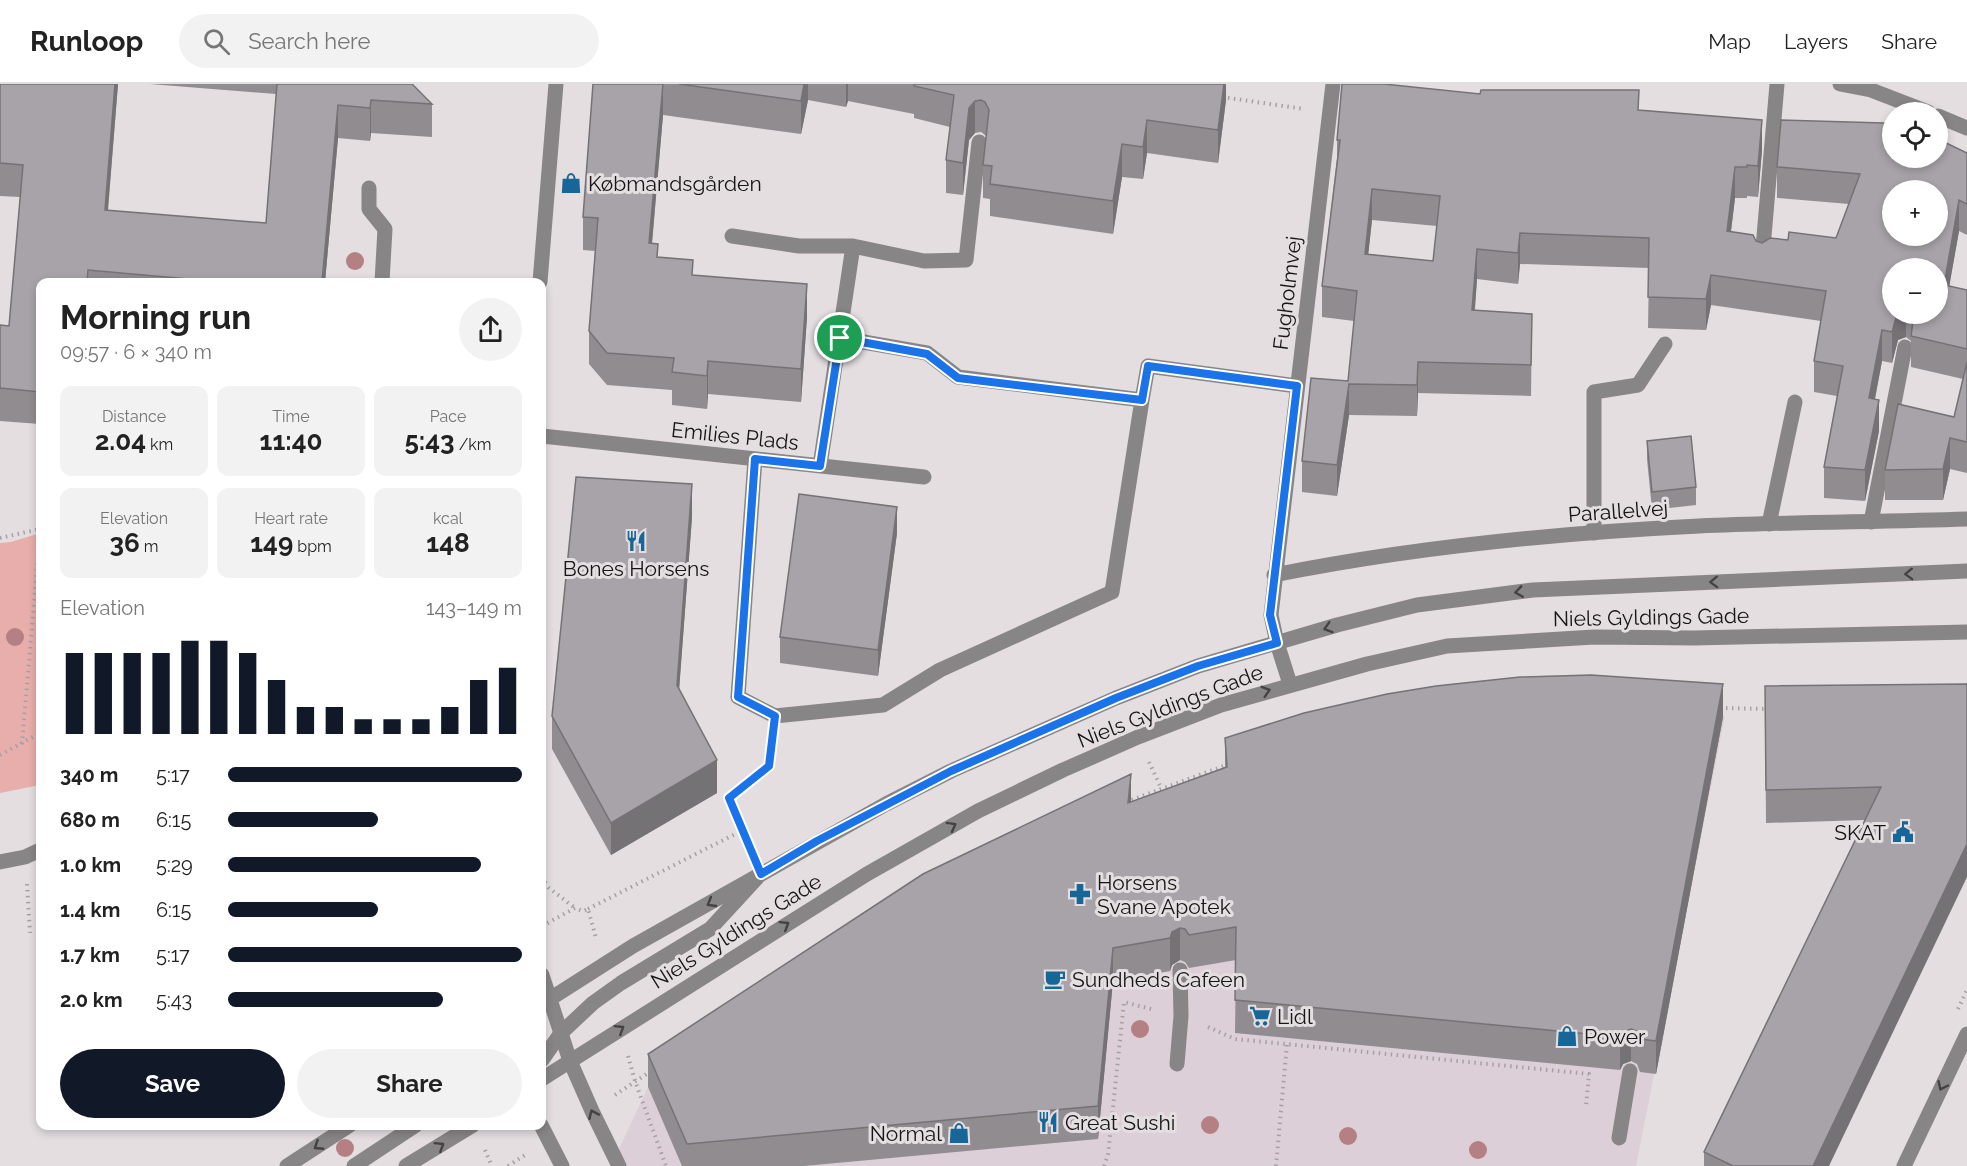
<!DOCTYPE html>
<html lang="en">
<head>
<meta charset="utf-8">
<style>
	:root { --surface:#fff; --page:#f2f2f2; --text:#222; --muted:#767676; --line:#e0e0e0; --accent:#111827 }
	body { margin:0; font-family:Raleway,sans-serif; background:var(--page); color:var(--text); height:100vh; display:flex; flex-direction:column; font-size:22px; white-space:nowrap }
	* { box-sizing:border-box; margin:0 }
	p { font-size:20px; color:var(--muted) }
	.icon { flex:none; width:33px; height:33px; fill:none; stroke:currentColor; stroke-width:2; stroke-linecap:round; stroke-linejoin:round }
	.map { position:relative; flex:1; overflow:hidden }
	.sheet { position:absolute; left:36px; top:194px; width:510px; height:852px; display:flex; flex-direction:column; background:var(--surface); border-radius:12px; box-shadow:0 3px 9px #0003 }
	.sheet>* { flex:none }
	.tools { position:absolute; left:1882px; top:18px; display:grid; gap:12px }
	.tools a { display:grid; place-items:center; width:66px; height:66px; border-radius:50%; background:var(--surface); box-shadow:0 3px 9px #0003; font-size:30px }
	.pin { position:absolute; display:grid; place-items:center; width:51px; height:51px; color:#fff; margin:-26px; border:3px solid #fff; border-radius:50%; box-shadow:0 2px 6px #0007 }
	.round { display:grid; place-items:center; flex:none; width:63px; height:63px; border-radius:32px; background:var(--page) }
	.head { display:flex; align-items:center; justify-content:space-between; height:102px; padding:0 24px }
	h1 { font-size:33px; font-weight:700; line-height:45px }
	.metrics { display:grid; grid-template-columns:repeat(3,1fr); gap:9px; height:102px; padding:6px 24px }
	.metrics div { display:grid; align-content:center; border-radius:12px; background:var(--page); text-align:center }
	.metrics b { font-size:26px; font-weight:700 }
	.metrics small { font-size:16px; font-weight:400 }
	.metrics p { font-size:16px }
	.chart { height:168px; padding:12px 24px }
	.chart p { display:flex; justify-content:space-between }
	.chart svg { width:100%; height:108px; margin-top:6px; stroke:var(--accent); stroke-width:6 }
	.cta { display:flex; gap:12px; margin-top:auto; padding:12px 24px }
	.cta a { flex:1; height:69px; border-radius:36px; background:var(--accent); color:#fff; font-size:24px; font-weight:700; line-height:69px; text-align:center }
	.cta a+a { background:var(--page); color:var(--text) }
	ul { padding:0 24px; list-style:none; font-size:20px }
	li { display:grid; grid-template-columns:96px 72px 1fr; align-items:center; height:45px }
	li i { height:15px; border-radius:8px; background:var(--accent) }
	header { display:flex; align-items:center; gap:36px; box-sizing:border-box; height:84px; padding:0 30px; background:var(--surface); border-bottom:2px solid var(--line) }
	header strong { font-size:28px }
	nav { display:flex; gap:33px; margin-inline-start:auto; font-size:21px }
	.search { width:420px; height:54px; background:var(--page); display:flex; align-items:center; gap:15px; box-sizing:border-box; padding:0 21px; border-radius:33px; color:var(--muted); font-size:22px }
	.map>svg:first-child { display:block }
	.built { fill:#ddcfd7 }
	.green { fill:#e8aeab }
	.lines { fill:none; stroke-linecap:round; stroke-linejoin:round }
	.path { stroke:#a5a1a3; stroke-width:4; stroke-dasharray:1.5 4.5; stroke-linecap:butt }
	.service { stroke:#888586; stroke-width:15 }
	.minor { stroke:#888586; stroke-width:15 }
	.tertiary { stroke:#888586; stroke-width:15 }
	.tree { fill:#b58083 }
	.wall { fill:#908c90; fill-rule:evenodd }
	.shaded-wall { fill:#757276 }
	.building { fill:#a7a3a8; stroke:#757276; stroke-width:1.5; fill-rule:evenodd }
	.oneway { stroke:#444243 }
	.route-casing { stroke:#fff; stroke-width:12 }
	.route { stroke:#1a73e8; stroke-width:8 }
	.labels { text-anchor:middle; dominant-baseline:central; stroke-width:6; stroke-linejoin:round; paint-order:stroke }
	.poi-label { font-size:21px; fill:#171516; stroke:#e4dee1; text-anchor:start }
	.street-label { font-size:21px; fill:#171516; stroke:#e4dee1 }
</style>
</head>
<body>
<header>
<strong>Runloop</strong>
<div class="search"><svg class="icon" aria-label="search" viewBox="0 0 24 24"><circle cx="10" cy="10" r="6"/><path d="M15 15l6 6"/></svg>Search here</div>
<nav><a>Map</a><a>Layers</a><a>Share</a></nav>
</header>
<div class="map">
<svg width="1967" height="1082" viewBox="0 0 1967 1082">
	<rect width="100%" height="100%" fill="#e4dee1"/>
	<path class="built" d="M1591,623l134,9 -89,450h-1025l37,-79z"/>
	<path class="green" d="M40,449v252l-40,8v-250l11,-1z"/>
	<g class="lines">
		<path class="path" d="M1222,13l82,12
			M0,454l40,-9
			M1720,624l49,1
			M22,660l18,-213
			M0,671l40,-22
			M1149,678l12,26
			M1126,718l103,-38
			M751,764l-22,-50 40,-32 3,-25
			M542,793l7,11 26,20
			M27,800l3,49
			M588,825l155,-79
			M542,842l33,-18 8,3 5,-2 8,29
			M1958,925l9,-19
			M1208,943l27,12 354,35 -3,32
			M628,972l7,25 31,85
			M615,1011l36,-24
			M485,1066l7,16
			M508,1082l17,-11
			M1104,1082l4,-11 16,-153 31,8
			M1276,1082l11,-122"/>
		<path class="service" d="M1840,0l31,6 57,22
			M1938,32l29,12
			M369,104v21l16,20 -3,53
			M732,152l67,10h54l-33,220
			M853,162l71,15 42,-1 13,-118
			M1762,176l15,-176
			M1142,316l6,-34 149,20
			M542,352l382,41
			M755,375l-17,238 37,19 108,-11 57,-35 172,-78 30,-192 -184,-23 -31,-24 -87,-15
			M1871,438l34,-175
			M1769,440l26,-122
			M1594,449v-141l44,-7 27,-41
			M1177,980l4,-48 -1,-46
			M1619,1054l11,-67"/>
		<path class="minor" d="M1274,491c139,-28 283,-42 425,-49 89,-4 179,-4 268,-7
			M1290,600l-13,-41 -6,-28 62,-531
			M542,976l19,-27 32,-30 28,-20 89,-54 47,-51
			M570,977l22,50 27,55
			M541,1041l21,41"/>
		<path class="tertiary" d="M540,198l16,-198
			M0,778l25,-5 15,-7
			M542,891l28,86
			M542,920l91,-58 253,-142 65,-33 165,-73 82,-32 139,-41 80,-20 116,-15 434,-19
			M542,995l325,-205 111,-63 85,-41 75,-33 83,-32 146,-41 80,-18 147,-9 100,1 273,-6
			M287,1082l63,-41
			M354,1082l62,-41
			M406,1082l67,-41
			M1904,1082l63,-132"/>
	</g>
	<g class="tree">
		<circle cx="355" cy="177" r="9"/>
		<circle cx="15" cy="553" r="9"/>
		<circle cx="1140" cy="945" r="9"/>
		<circle cx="1210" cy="1041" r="9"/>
		<circle cx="1348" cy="1052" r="9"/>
		<circle cx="345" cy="1064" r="9"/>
		<circle cx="1478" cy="1066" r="9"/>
	</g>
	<path class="wall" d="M0,0h118l-10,127 158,12 10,-129 -126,-10h262l20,20v33l-61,-4 -1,8 -32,-3 -13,144h-285v142l-40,-3v-96l9,1 11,-129 -20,-1z
		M593,0h633v16l-8,63 -71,-10 -4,26 -21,-2 -9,57 -123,-18v-17l-7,-1v-33l3,-29 -1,-1 -4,-3 -6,1 -6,7 -6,55 -17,-2v-33l4,-33 -36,-9v-4l-66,-13 -2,6 -38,-7 -7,34 -138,-19 -11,129 6,13 35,18 114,42 -6,85 -93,-8 -1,15 -35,-4v-15l-65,-5 -18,-21v-33l6,-80 -12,-1v-33z
		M1480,10l159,16 123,40 -4,47 -11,-1v2h-12l-4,34 31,11 26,-3 48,-2 13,-34 -72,-6v-31l190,-14v82l-8,-4 -10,55 18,4v183l-17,-4 -7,31h-58v-30l69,-53 9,-38 -52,-12v-26l-5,-4 -8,3 -6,23 -10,-2 -7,38 4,32 -14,70 -41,-3v-31l13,-71 -23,-4v-31l7,-40 -110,-16 -5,25 -58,-2 1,-60 -129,-4 -2,20 -41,-5 -2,31 57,4 -1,82 -113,-3 -1,23 -68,-1 -12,81 -35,-4v-31l46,-80 6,-60 -32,-4v-31l15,-128v-18zM1372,136l65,6 -4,35 -65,-7zM1938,184v46h-45z
		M1647,357l49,46v18l-44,5 -5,-51z
		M692,433l-13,172 38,104 -106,62 -59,-106v-33z
		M897,449l-19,143 -98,-13v-26z
		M1967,600l-138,482h-125v-14l161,-332 -99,3 -1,-137z
		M1723,633l-67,357 -16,-2 -3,-8 -6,-3 -8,3 -3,6 -385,-37 1,-73 -47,8 -4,-6 -5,-2 -8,5 -2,6 -57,10 -15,158 -294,27h-122l-34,-79v-33l483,-252 94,-35v-29z"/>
	<path class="shaded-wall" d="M115,0h3l-13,159v-33z
		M663,0v31l-14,161v-33z
		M804,0h4v16l-7,34v-33z
		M846,0h2v17l-2,6z
		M1224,0h2v16l-8,63v-33z
		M371,16v33l-1,8v-33z
		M975,17v32l-6,7 -6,55v-32l6,-55z
		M338,21v33l-13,144h-3z
		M1147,36v33l-4,26v-32z
		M1762,36v30l-4,47v-31z
		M1122,60v33l-9,57v-33z
		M1735,83v31l-8,64v-31z
		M1372,105v31l-7,65v-31z
		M1959,116v31l-15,85v-31z
		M1520,149v31l-2,20v-31z
		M1477,165v30l-5,62v-31z
		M1711,191v30l-5,25v-31z
		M807,200v33l-6,85v-33z
		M1897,230h9v23l-8,3 -6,23v-31z
		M1882,246v31l-13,68v-31z
		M708,277v33l-1,15v-33z
		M1418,278v31l-1,23v-31z
		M1349,300v31l-12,81v-31z
		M1879,316v31l-14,70v-31z
		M1950,354v31l-7,31v-31z
		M692,400v33l-15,201v-33z
		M897,423v26l-19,143v-26z
		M1723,600v33l-67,357v-33z
		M717,676v33l-106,62v-32z
		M1131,690v33l-3,-4z
		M1967,760v33l-138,289h-16z
		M1180,844v32l-8,5 -2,6v-33l2,-6z
		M1113,864v33l-15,158v-33z
		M1631,945v32l-8,3 -3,6v-33l3,-5z"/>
	<path class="building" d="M0,0h115l-10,126 161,13 11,-139h135l20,20 -61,-4 -1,8 -32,-3 -16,177h-100l-134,-12 -1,12h-47v110l-40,-4v-63l9,1 14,-161 -23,-2z
		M593,0h70l-14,159 9,1 -1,13 36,3 -1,15 115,9 -6,85 -93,-8 -1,15 -35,-4 2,-14 -67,-5 -18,-22 9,-113 -15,-1z
		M679,0h125l-3,17z
		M914,0h310l-6,46 -71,-10 -4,27 -21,-3 -9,57 -123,-17 2,-18 -9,-1 6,-55 -4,-8 -4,-2 -6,1 -6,7 -6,55 -17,-3 8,-65 -40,-9z
		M1342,0h42l96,10 1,-4h158l-1,20 124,10 -4,46 -11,-1v2h-12l-8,64 26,4 3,6 6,2 8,-5 18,2 1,-8 47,6 24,-64 -83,-7 4,-47 103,3 9,3v32h45v-19l29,14v51l-8,-4 -15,85 23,5v59l-56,-13 3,-22h24v-46h-45v46h4l-5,18 -10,-2 -13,68 10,2 -14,70 -41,-3 19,-101 -29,-5 12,-70 -115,-16 -5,24 -58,-2 1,-59 -129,-5 -2,20 -41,-4 -5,61 60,4 -1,51 -113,-3 -1,23 -68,-1 -12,81 -35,-4 9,-83 37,3 9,-90 -35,-5 18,-146h-3zM1372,105l68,7 -7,65 -68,-7zM1893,106h45v46h-45z
		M1967,278v80l-17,-4 -7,31 -58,1 13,-66 56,13z
		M1691,352l5,51 -44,5 -5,-51z
		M576,393l116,7 -15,201 40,75 -106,63 -59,-107z
		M799,410l98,13 -19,143 -98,-13z
		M1591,591l132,9 -67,357 -16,-2 -3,-8 -6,-2 -8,3 -3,5 -385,-37 1,-73 -47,8 -4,-6 -5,-1 -8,4 -2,6 -57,10 -15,158 -411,38 -39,-90 275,-180 208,-100 -3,29 99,-36 -2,-29 79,-25 83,-19 49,-8 84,-9z
		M1967,600v160l-154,322h-80l-29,-14 177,-365 -115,3 -1,-104z"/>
	<defs><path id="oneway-chevron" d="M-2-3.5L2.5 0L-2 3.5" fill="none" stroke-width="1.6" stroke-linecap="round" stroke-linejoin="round" transform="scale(1.5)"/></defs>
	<g class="oneway">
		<use href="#oneway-chevron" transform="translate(1909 490) rotate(178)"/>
		<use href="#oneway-chevron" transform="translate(1714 498) rotate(178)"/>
		<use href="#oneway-chevron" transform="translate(1519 508) rotate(172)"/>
		<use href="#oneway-chevron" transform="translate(1328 544) rotate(163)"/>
		<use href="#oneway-chevron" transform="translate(1266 607) rotate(-17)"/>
		<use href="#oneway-chevron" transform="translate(952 742) rotate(-29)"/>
		<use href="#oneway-chevron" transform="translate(711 819) rotate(150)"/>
		<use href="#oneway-chevron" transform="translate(785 841) rotate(-32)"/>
		<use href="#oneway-chevron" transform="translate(620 945) rotate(-32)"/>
		<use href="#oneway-chevron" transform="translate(1942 1002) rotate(115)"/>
		<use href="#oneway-chevron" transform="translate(593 1030) rotate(-114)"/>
		<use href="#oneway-chevron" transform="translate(318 1062) rotate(147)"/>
		<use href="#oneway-chevron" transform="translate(440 1062) rotate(-32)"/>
	</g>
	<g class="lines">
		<defs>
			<path id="route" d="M840,254l87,16 31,24 184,22 6,-34 149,20 -27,229 7,28 -79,23 -82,32 -165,73 -134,70 -56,33 -32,-76 40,-32 6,-50 -37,-19 17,-238 65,7z"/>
		</defs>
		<use href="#route" class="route-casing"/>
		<use href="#route" class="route"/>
	</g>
	<defs>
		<symbol id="shop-bare" viewBox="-9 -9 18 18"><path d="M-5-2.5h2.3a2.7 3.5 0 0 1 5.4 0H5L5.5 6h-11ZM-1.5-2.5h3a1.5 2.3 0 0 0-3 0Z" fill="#176698" stroke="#e4dee1" stroke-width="2.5" paint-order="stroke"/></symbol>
		<symbol id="restaurant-bare" viewBox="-9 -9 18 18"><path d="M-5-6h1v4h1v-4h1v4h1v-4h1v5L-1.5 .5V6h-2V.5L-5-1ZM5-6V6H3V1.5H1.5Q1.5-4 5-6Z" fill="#176698" stroke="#e4dee1" stroke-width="2.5" paint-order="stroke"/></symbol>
		<symbol id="civic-bare" viewBox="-9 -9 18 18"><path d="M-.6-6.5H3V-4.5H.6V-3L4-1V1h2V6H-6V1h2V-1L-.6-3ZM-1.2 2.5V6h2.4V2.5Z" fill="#176698" stroke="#e4dee1" stroke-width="2.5" paint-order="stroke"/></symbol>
		<symbol id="pharmacy-bare" viewBox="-9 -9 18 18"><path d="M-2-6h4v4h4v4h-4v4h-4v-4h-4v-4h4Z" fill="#176698" stroke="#e4dee1" stroke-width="2.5" paint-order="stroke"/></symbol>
		<symbol id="cafe-bare" viewBox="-9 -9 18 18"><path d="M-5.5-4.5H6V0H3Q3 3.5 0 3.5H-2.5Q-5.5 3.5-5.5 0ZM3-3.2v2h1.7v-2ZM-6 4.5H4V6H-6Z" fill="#176698" stroke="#e4dee1" stroke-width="2.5" paint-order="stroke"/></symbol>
		<symbol id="supermarket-bare" viewBox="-9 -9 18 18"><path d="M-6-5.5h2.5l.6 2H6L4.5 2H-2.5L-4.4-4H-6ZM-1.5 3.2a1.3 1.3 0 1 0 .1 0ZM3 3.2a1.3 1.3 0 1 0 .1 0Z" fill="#176698" stroke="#e4dee1" stroke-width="2.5" paint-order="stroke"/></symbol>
	</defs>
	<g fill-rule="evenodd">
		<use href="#shop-bare" x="556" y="84" width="30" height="30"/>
		<use href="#restaurant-bare" x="621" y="442" width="30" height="30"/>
		<use href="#civic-bare" x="1888" y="733" width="30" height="30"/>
		<use href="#pharmacy-bare" x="1065" y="795" width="30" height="30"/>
		<use href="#cafe-bare" x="1040" y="880" width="30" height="30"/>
		<use href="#supermarket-bare" x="1245" y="917" width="30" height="30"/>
		<use href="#shop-bare" x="1552" y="937" width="30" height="30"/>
		<use href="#restaurant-bare" x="1033" y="1023" width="30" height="30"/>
		<use href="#shop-bare" x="944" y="1034" width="30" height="30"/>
	</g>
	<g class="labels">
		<g class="poi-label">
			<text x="588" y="99">Købmandsgården</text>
			<text x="636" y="484" text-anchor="middle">Bones Horsens</text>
			<text x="1886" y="748" text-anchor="end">SKAT</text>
			<text x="1097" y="798">Horsens<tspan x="1097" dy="24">Svane Apotek</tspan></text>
			<text x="1072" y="895">Sundheds Cafeen</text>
			<text x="1277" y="932">Lidl</text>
			<text x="1584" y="952">Power</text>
			<text x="1065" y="1038">Great Sushi</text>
			<text x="942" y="1049" text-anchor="end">Normal</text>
		</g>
		<g class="street-label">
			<text transform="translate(1287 209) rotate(-83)">Fugholmvej</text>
			<text transform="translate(735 352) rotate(6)">Emilies Plads</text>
			<text transform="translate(1618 427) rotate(-4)">Parallelvej</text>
			<text transform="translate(1651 533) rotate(-1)">Niels Gyldings Gade</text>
			<text transform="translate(1170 622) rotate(-21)">Niels Gyldings Gade</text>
			<text transform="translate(736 847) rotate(-32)">Niels Gyldings Gade</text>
		</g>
	</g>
</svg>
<div class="tools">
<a><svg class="icon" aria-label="locate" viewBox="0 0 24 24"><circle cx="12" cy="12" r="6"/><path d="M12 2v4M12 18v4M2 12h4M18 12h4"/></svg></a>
<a>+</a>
<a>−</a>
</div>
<div class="pin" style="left:840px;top:254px;background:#1e9e55"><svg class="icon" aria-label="arrive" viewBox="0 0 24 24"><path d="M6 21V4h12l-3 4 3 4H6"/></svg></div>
<section class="sheet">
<div class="head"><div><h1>Morning run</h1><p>09:57 · 6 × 340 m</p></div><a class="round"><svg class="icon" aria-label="share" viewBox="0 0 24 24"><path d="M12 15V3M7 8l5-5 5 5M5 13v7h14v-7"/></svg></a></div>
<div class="metrics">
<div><p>Distance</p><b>2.04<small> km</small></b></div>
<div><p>Time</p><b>11:40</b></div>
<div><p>Pace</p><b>5:43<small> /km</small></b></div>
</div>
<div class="metrics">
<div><p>Elevation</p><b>36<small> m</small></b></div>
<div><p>Heart rate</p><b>149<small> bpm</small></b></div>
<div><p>kcal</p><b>148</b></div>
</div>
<div class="chart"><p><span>Elevation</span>143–149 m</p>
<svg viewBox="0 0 160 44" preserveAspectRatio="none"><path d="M5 44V11M15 44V11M25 44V11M35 44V11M45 44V6M55 44V6M65 44V11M75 44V22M85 44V33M95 44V33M105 44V38M115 44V38M125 44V38M135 44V33M145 44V22M155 44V17"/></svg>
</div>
<ul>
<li><b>340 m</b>5:17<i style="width:100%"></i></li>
<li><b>680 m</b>6:15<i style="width:51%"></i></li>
<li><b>1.0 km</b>5:29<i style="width:86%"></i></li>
<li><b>1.4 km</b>6:15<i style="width:51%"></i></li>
<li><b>1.7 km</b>5:17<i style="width:100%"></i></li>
<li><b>2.0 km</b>5:43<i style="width:73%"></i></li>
</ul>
<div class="cta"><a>Save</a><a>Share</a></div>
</section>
</div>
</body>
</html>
